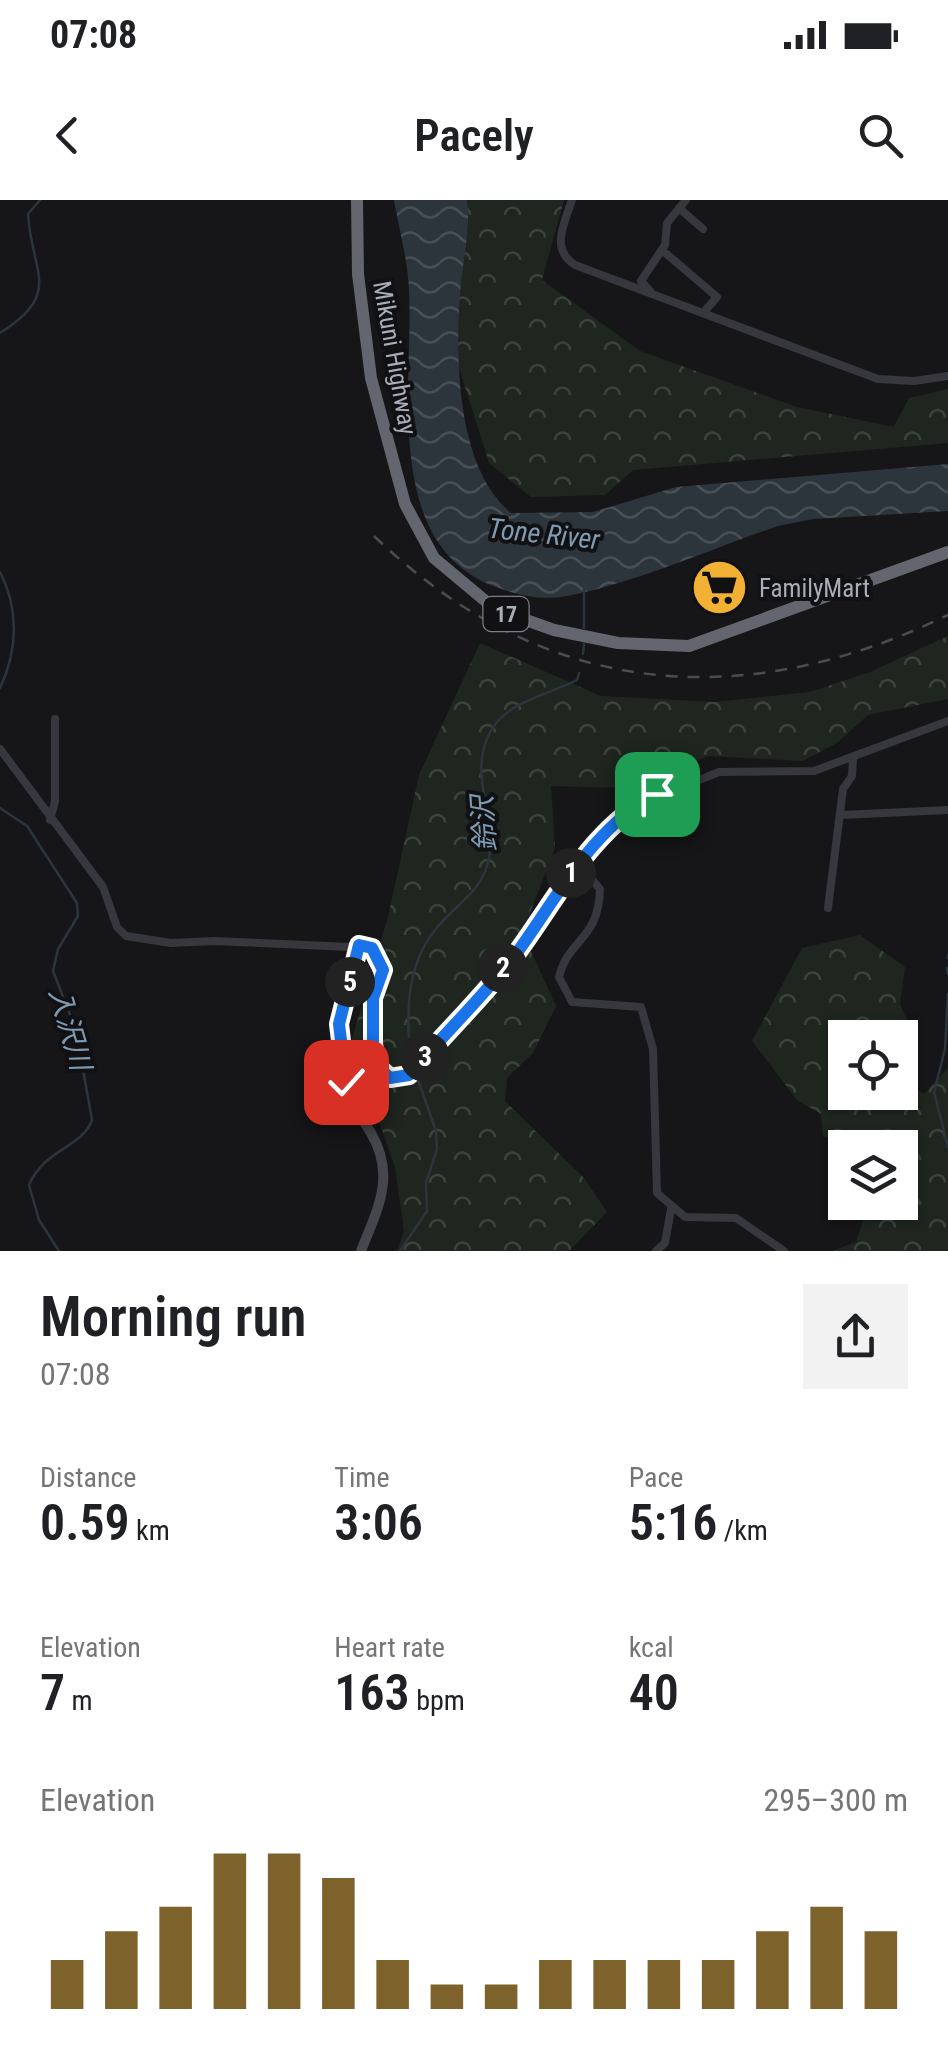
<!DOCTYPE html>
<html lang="en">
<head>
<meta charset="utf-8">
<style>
	:root { --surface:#fff; --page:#f2f2f2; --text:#202124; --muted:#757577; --accent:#7e622b }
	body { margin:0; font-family:"Roboto Condensed","Noto Sans JP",sans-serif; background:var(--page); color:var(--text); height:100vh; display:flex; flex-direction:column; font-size:38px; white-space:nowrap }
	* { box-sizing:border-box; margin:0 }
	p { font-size:32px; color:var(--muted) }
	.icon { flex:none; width:55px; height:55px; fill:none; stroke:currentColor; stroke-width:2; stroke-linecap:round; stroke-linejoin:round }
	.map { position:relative; height:1051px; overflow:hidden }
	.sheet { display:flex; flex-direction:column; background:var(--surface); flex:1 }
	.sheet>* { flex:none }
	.controls { position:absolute; left:828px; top:820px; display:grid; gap:20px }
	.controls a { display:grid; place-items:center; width:90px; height:90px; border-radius:0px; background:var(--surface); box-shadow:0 2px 8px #0004; font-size:50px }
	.pin { position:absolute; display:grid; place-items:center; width:85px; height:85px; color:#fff; margin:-42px; border-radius:20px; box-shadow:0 5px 15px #0006 }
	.km { position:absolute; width:50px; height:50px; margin:-25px; border-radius:50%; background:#222; color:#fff; font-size:28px; line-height:50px; text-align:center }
	.round { display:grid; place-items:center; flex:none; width:105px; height:105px; border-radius:0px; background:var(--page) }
	.head { display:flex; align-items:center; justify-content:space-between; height:170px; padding:0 40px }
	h1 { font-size:55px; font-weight:600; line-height:75px }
	.stats { display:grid; grid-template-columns:repeat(3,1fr); gap:15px; height:170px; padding:10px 40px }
	.stats div { display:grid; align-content:center }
	.stats b { font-size:50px; font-weight:600 }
	.stats small { font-size:28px; font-weight:400 }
	.stats p { font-size:28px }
	.chart { height:280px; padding:20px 40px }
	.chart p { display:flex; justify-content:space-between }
	.chart svg { width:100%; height:180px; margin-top:10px; stroke:var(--accent); stroke-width:6 }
	.status { display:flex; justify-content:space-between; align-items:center; height:70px; padding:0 50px; background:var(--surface); direction:ltr }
	.status svg { height:28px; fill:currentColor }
	header { display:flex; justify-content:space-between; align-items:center; height:130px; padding:0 40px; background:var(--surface); font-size:45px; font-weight:600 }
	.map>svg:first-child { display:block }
	.forest { fill:url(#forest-crowns); fill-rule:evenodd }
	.water { fill:url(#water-waves) }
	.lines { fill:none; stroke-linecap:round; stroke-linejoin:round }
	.stream { stroke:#2c353c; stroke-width:2.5 }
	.street { stroke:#37383d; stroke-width:8 }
	.secondary { stroke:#45474d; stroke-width:10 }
	.highway { stroke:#63666e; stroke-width:12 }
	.rail { stroke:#4a4c52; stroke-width:2.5; stroke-dasharray:12 10; stroke-linecap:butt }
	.route-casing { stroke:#fff; stroke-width:20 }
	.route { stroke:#1a73e8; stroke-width:12 }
	.labels { text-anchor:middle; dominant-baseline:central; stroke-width:8; stroke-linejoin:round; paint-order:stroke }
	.shield { fill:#111113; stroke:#7b7e86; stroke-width:2.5 }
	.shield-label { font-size:22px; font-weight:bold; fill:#a8adb8 }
	.street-label { font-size:25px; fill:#a8adb8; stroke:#111113 }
	.poi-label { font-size:25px; fill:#a8adb8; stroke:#111113; text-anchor:start }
	.water-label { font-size:28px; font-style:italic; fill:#7f9bb3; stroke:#111113 }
</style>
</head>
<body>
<div class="status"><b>07:08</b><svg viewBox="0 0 49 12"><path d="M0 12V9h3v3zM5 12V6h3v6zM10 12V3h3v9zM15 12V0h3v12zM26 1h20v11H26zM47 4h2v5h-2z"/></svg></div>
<header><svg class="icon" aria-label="back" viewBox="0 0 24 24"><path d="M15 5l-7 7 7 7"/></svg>Pacely<svg class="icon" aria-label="search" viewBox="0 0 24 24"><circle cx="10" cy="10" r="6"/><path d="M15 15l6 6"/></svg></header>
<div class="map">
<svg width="948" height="1051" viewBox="0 0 948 1051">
	<defs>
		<pattern id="forest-crowns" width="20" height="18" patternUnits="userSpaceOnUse" patternTransform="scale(2.5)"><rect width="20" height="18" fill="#1e261f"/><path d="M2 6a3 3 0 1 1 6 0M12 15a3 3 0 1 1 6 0" fill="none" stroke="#3c433d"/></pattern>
		<pattern id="water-waves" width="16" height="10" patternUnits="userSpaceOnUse" patternTransform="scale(2.5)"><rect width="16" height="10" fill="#2c353c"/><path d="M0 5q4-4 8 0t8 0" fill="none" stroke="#485056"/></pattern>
	</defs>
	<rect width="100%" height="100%" fill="#161618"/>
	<path class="forest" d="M460,0h104l-22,80 98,71 157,56 97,20 15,-29 39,-9v54l-315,27 -28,25 -74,2 -42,-34 -46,-146 21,-64z
		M948,436v63l-80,16 -31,28 -35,18 -93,-5 -81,32 -77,-2 4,62 -25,65v36l26,57 -23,47 -26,25 -2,23 79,77 23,34 -38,39h-172l7,-20 -9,-64 -44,-125 37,-125 31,-142 61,-132 121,53 114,6 95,-10 60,-20z
		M860,735l45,32 -5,37 18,42 -16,33 22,15 24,-26v183h-116l24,-9 13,-39 31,-1v-54l-43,-1 -34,-11 -2,-22 -24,-14 -45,-59 50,-93zM845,838h55v54h-55z"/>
	<path class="water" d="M394,0h73c4,30 -5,63 -7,93 -5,67 -3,176 51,220l82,-1 83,-25 272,-23v47l-135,8 -35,7c-65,22 -145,58 -211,70 -26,5 -50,-1 -74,-10 -112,-44 -79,-203 -84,-296 -1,-29 -10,-61 -15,-90z"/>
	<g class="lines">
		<path class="stream" d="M0,133c64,-40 31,-61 28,-119l12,-14
			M0,372c19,37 18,78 0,116
			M584,390v38
			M583,454l1,-10
			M0,608l27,18 50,77 1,13 -20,33 -5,22 23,59 16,90c-10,28 -47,28 -63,65l10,35 20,31
			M948,758v-3
			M947,768l1,6
			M948,794l-3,55 -11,43 14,55
			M411,863c-5,-45 -6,-96 24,-133 19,-25 48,-38 54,-72 8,-45 -26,-92 7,-135 19,-23 56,-30 81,-43l2,-7
			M400,1051l27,-40 -1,-28 11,-34 -1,-18 -19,-54"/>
		<path class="street" d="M572,0c-8,24 -22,49 3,65l303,114 36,2 34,-5
			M679,8l24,21
			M662,50l55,47 -14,16
			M650,91l-9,-10 24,-36 2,-22 19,-23
			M0,549l103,138 14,40 9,9 45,7 43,-2 158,7 11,22c-9,30 -26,86 7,107l19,-2 106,-119 63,-93 56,-57 85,-34 95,-1 134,-50
			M841,615l107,-5
			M50,620l5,-19v-82
			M578,663l22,26c-1,51 -32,50 -41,88l13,25 69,5 12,42 4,144 28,24 51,1 48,33
			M828,708l15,-119 9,-13 1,-17
			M656,1051l9,-8 6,-34"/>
		<path class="secondary" d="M359,745c-12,47 -26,91 -13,139 5,18 15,33 25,49 25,43 7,75 -10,118"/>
		<path class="highway" d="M357,0l1,74 13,104 34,126 29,54 61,51 59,21 64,13 71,3 259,-94"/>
		<path class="rail" d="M374,336c169,162 367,179 574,79"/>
	</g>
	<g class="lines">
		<defs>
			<path id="route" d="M346,882l-7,-58 20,-79 13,3 11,22 -10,28v47l6,23 11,10 19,-3c35,-41 75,-79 107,-121 42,-57 76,-127 141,-160"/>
		</defs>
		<use href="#route" class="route-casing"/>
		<use href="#route" class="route"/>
	</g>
	<defs>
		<symbol id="supermarket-disc" viewBox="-11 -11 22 22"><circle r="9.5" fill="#f2b134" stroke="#111113"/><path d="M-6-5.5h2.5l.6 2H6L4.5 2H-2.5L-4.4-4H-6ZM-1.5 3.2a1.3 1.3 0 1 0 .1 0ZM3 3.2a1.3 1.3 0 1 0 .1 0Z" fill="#111"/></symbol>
	</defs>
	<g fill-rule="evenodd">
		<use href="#supermarket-disc" x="688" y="356" width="63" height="63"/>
	</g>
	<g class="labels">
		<rect class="shield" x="483.5" y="397" width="45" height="34" rx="8"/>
		<g class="shield-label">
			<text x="506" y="414">17</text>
		</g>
		<g class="street-label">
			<text transform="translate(395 158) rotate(80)">Mikuni Highway</text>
		</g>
		<g class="poi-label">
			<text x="759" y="388">FamilyMart</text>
		</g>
		<g class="water-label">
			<text transform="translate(544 334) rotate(6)">Tone River</text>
			<text transform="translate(484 624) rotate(-94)">鈴沢</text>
			<text transform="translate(70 829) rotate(74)">入沢川</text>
		</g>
	</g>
</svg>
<div class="controls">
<a><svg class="icon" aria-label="locate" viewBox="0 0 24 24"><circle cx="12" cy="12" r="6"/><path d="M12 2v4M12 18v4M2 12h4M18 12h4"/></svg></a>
<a><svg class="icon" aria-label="layers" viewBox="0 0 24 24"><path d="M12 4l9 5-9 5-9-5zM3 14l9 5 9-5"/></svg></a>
</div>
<div class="pin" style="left:657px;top:594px;background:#1e9e55"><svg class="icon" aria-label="arrive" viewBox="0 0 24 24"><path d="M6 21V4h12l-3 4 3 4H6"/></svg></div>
<div class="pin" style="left:346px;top:882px;background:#d93025"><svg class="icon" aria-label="check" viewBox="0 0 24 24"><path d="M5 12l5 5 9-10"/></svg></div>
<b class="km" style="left:571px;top:673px">1</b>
<b class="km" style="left:503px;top:768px">2</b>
<b class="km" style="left:425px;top:857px">3</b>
<b class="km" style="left:350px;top:782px">5</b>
</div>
<section class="sheet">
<div class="head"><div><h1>Morning run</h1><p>07:08</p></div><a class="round"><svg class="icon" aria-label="share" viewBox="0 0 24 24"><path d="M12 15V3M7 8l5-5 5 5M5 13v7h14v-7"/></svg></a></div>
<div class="stats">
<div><p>Distance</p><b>0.59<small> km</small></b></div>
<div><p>Time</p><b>3:06</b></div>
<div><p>Pace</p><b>5:16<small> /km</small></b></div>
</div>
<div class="stats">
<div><p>Elevation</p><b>7<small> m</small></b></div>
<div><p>Heart rate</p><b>163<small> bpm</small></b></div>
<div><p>kcal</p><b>40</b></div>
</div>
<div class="chart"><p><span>Elevation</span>295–300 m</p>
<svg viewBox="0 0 160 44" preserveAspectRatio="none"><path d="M5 44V32M15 44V25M25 44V19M35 44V6M45 44V6M55 44V12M65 44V32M75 44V38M85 44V38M95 44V32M105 44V32M115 44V32M125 44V32M135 44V25M145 44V19M155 44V25"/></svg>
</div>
</section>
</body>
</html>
